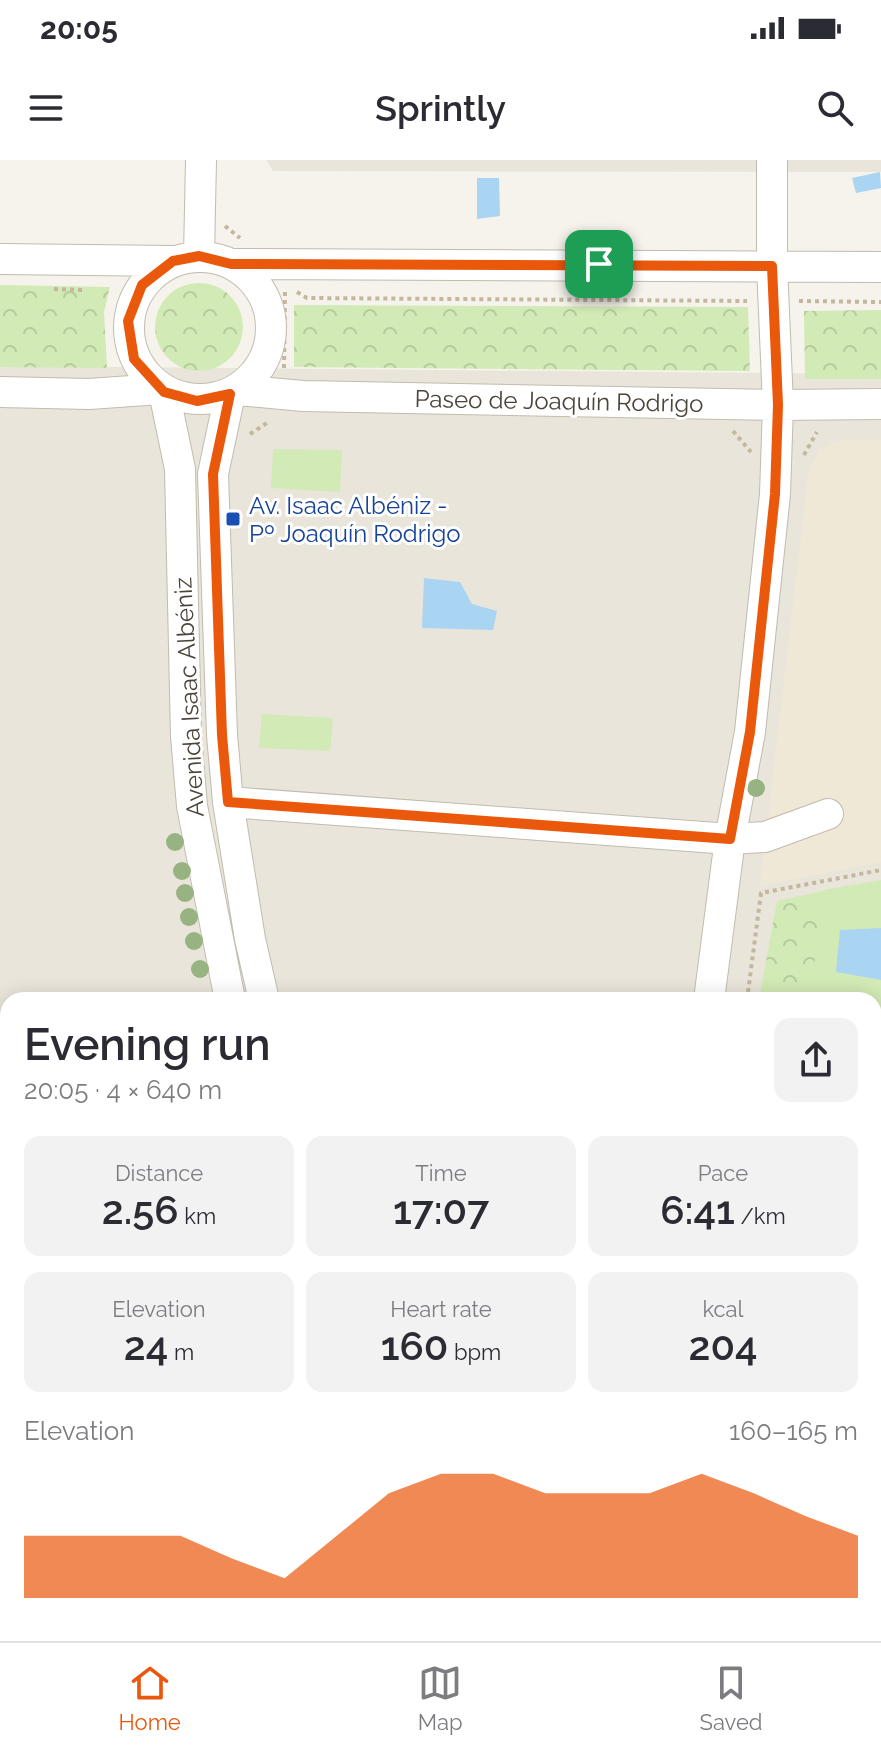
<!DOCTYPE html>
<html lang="en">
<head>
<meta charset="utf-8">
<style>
	:root { --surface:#fff; --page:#f2f2f3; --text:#2b2b33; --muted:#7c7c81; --line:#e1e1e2; --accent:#ea580c }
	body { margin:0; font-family:Raleway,sans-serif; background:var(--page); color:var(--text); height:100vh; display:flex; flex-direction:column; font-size:30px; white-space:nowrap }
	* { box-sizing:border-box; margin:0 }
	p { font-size:26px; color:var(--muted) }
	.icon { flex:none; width:44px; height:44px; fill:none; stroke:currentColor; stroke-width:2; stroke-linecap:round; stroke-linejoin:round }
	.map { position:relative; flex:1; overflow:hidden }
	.drawer { position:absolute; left:0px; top:832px; width:882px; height:650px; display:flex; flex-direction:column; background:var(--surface); border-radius:24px 24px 0 0; box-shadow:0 4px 20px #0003 }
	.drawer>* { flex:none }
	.pin { position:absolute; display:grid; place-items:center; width:68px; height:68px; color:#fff; margin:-34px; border-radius:16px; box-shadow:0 4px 12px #0006 }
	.round { display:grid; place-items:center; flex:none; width:84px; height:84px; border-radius:16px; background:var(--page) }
	.overview { display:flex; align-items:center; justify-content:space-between; height:136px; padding:0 24px }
	h1 { font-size:44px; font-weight:600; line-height:60px }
	.figures { display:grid; grid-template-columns:repeat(3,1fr); gap:12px; height:136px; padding:8px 24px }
	.figures div { display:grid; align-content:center; border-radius:16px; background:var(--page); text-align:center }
	.figures b { font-size:40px; font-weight:600 }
	.figures small { font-size:22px; font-weight:400 }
	.figures p { font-size:22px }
	.chart { height:224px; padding:16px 24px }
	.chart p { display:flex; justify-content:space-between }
	.chart svg { width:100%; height:144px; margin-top:8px; fill:var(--accent); opacity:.7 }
	.status { display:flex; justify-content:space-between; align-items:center; height:56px; padding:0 40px; background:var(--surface); direction:ltr }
	.status svg { height:22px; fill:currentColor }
	header { display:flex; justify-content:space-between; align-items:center; height:104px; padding:0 24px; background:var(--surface); font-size:36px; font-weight:600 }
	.menu { display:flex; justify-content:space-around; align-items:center; height:112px; border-top:2px solid var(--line); background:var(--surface); font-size:22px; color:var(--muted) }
	.menu a { display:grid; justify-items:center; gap:4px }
	.menu .selected { color:var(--accent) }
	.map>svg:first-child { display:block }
	.residential { fill:#eae5da }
	.education { fill:#efe8d6 }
	.park { fill:url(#park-crowns) }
	.pitch { fill:#d2eab5 }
	.water { fill:#a9d4f2 }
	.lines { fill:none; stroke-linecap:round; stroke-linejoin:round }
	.minor-casing { stroke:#c2bbae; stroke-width:32 }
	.path { stroke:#c4b79f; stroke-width:4; stroke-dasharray:4 4; stroke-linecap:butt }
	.minor { stroke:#fff; stroke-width:30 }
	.tree { fill:#97b381 }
	.route-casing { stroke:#fff; stroke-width:16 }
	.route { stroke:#ea580c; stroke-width:10 }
	.transit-dot { fill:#1a4fb4; stroke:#fff; stroke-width:3 }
	.labels { text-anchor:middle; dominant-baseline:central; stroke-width:6; stroke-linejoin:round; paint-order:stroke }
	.street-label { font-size:24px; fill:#4b4439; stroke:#fff }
	.transit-label { font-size:24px; fill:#164399; stroke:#fff; text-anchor:start }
</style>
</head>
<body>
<div class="status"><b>20:05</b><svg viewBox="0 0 49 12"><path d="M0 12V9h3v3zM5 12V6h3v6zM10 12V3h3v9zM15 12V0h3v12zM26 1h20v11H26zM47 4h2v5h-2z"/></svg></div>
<header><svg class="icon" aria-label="menu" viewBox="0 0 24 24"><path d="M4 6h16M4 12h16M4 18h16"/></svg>Sprintly<svg class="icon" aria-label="search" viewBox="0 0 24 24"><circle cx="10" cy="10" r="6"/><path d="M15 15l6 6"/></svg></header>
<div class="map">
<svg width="881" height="1481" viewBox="0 0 881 1481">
	<defs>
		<pattern id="park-crowns" width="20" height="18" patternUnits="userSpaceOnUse" patternTransform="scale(2)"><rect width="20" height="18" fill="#d2eab5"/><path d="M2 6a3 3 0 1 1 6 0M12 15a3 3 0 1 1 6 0" fill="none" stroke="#b6ca9c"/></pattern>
	</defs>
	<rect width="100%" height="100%" fill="#f6f3ec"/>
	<path class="residential" d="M266,0h615v12l-608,-1z
		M0,206l881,8v1259h-7v-633h-866v365l-8,-32z
		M76,1474h788l-82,7h-704z"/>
	<path class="education" d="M842,280h39v422l-121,24 49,-418 11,-19z"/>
	<path class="park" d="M155 167a44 44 0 1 1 88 0a44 44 0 1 1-88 0Z
		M0,125l110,2 -6,25 3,56 -107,-1z
		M294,145l454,2 2,64 -456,-4z
		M881,150v69h-76l-1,-68z
		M827,730l-16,110h-52l18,-99z
		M881,1188v293h-58l1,-7h50v-251z"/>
	<path class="pitch" d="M273,289l69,1 -2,42 -69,-4z
		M262,554l71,4 -3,33 -71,-3z
		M881,720v345h-7v-225h-64l14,-110z
		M8,865v76l-5,2 -3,-12v-64z"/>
	<path class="water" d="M880,12l1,16 -25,5 -4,-15z
		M477,18h22l1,38 -23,3z
		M424,418l36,4 12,22 25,7 -4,19 -71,-2z
		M881,768v52l-45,-8 4,-42z"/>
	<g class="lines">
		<defs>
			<path id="minor" d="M199,96l2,-96
				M129 168a71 71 0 1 1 142 0a71 71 0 1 1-142 0Z
				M0,99l173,2
				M231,104l650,3
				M238,230l65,6 475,9 103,-1
				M0,232l89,2 71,-5
				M164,232l16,77 6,267 6,70 38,194
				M230,234l-17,80 9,261 6,67 22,137 14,61
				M228,642l502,37 35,-2 63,-23
				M709,840l21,-161 20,-107 25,-238 3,-89 -6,-139v-106
				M874,1084l7,1
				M0,1099l8,-2
				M0,1446l9,35
				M495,1474l3,7
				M534,1474l3,7"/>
		</defs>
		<use href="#minor" class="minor-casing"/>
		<path class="path" d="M225,66l15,12
			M54,129l28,1v-3
			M297,132l10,6 440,3
			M799,141l82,1
			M284,208l1,-79
			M733,271l18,21
			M250,274l20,-13
			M804,295l13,-23
			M747,840l14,-107 120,-23
			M874,1383l7,-34
			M881,1438v17
			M849,1474l3,7"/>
		<use href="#minor" class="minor"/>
	</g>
	<g class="tree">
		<circle cx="756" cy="628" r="9"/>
		<circle cx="175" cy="682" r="9"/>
		<circle cx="182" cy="711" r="9"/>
		<circle cx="185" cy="733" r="9"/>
		<circle cx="189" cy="757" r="9"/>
		<circle cx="194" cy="781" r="9"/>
		<circle cx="200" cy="809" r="9"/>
	</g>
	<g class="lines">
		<defs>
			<path id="route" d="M199,96l32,8 541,2 6,139 -3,89 -25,238 -20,107 -502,-37 -6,-67 -9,-261 17,-80 -33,7 -33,-9 -30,-33 -6,-38 14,-36 31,-24z"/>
		</defs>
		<use href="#route" class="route-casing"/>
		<use href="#route" class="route"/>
	</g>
	<rect class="transit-dot" x="225" y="351" width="16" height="16" rx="4"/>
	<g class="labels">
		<g class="street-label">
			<text transform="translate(559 241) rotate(1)">Paseo de Joaquín Rodrigo</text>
			<text transform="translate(189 537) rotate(-93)">Avenida Isaac Albéniz</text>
		</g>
		<g class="transit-label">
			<text x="249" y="345">Av. Isaac Albéniz -<tspan x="249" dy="28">Pº Joaquín Rodrigo</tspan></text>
		</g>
	</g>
</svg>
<div class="pin" style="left:599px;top:104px;background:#1e9e55"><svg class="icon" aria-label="arrive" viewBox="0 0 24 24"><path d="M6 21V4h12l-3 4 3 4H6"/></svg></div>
<section class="drawer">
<div class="overview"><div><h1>Evening run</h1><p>20:05 · 4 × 640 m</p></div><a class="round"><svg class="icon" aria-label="share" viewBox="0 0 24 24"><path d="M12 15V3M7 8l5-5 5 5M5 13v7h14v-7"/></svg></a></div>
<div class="figures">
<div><p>Distance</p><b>2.56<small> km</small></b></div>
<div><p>Time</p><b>17:07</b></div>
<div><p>Pace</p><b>6:41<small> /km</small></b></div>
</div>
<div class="figures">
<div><p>Elevation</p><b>24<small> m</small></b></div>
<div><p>Heart rate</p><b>160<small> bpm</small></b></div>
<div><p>kcal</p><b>204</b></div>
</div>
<div class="chart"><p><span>Elevation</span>160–165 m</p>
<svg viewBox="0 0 160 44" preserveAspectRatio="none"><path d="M0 44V25L10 25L20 25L30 25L40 32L50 38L60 25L70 12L80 6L90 6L100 12L110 12L120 12L130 6L140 12L150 19L160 25V44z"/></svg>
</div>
</section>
</div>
<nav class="menu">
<a class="selected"><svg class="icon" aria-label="home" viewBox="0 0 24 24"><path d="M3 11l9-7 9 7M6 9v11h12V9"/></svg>Home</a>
<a><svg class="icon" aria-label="map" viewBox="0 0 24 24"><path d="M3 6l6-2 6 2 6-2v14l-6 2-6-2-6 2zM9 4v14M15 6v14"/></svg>Map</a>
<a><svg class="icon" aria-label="saved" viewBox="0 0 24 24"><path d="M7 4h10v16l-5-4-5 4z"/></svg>Saved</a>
</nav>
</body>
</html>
